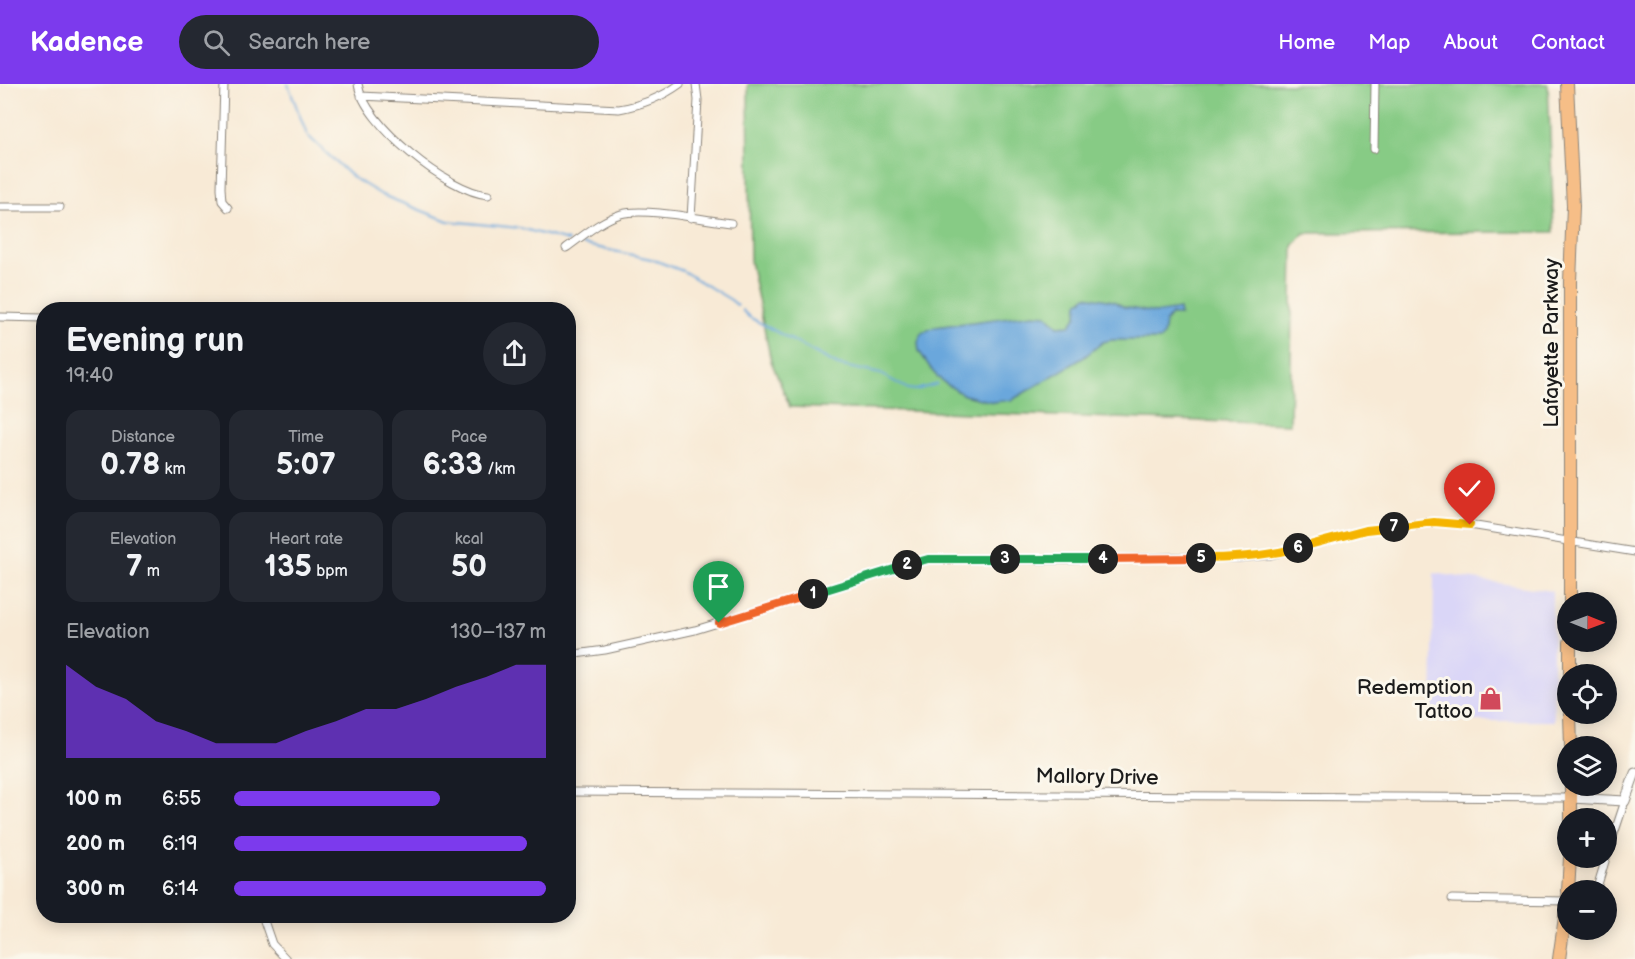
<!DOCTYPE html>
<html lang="en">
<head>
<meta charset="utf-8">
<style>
	:root { --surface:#171b24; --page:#242831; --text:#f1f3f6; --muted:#9ea1a6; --accent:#7c3aed }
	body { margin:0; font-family:"Balsamiq Sans",sans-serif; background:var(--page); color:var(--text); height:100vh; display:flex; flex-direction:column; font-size:22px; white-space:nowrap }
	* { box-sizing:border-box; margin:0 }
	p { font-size:20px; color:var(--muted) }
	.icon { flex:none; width:33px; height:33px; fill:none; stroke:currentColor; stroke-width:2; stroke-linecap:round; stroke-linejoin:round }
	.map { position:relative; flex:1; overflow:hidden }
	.drawer { position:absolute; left:36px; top:218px; width:540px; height:621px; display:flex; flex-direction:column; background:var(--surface); border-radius:24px; box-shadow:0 3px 15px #0003 }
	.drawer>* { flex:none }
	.needle { width:39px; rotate:91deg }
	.fabs { position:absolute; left:1557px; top:508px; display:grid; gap:12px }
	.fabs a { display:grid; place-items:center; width:60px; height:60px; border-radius:50%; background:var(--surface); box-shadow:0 3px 15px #0003; font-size:30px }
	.pin { position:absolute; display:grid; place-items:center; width:51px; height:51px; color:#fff; margin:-62px -26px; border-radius:50% 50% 50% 0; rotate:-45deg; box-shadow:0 0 6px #0007 }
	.pin .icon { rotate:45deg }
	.km { position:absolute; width:30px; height:30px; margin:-15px; border-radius:50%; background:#222; color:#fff; font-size:16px; line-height:30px; text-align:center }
	.round { display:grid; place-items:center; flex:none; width:63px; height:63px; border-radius:32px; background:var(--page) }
	.head { display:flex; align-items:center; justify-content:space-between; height:102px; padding:0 30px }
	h1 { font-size:33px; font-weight:600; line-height:45px }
	.metrics { display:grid; grid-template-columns:repeat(3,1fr); gap:9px; height:102px; padding:6px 30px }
	.metrics div { display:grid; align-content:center; border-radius:15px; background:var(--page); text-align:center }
	.metrics b { font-size:30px; font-weight:600 }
	.metrics small { font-size:16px; font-weight:400 }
	.metrics p { font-size:16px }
	.chart { height:168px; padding:12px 30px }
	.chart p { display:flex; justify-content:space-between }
	.chart svg { width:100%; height:108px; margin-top:6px; fill:var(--accent); opacity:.7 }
	ul { padding:0 30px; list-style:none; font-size:20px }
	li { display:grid; grid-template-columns:96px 72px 1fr; align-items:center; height:45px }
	li i { height:15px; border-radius:8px; background:var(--accent) }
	header { display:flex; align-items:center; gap:36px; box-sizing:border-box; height:84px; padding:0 30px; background:var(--accent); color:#fff }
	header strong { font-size:28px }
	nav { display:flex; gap:33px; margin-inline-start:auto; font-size:21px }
	.search { width:420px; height:54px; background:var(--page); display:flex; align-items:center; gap:15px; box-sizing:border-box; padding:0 21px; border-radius:33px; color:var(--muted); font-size:22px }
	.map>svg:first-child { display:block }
	.built { fill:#dad6f7 }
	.green { fill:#87cb85; stroke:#527450; stroke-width:1.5 }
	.water { fill:#6ba7dc; stroke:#44627c; stroke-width:1.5 }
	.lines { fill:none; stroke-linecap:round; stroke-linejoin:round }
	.stream { stroke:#6ba7dc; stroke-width:2 }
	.minor-casing { stroke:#8a8379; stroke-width:9 }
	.tertiary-casing { stroke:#8a8379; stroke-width:11 }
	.trunk-casing { stroke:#8a8379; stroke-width:14 }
	.minor { stroke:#fff; stroke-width:7 }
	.tertiary { stroke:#fff; stroke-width:9 }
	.trunk { stroke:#f6be87; stroke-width:12 }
	.split-1-casing { stroke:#fff; stroke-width:12 }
	.split-2-casing { stroke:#fff; stroke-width:12 }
	.split-3-casing { stroke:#fff; stroke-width:12 }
	.split-4-casing { stroke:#fff; stroke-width:12 }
	.split-5-casing { stroke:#fff; stroke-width:12 }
	.split-6-casing { stroke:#fff; stroke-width:12 }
	.split-7-casing { stroke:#fff; stroke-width:12 }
	.split-8-casing { stroke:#fff; stroke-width:12 }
	.split-1 { stroke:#f0652b; stroke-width:8 }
	.split-2 { stroke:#22a559; stroke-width:8 }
	.split-3 { stroke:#22a559; stroke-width:8 }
	.split-4 { stroke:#22a559; stroke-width:8 }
	.split-5 { stroke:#f0652b; stroke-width:8 }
	.split-6 { stroke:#f5b400; stroke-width:8 }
	.split-7 { stroke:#f5b400; stroke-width:8 }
	.split-8 { stroke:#f5b400; stroke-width:8 }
	.labels { text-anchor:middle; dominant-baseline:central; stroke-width:6; stroke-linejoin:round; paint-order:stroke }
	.street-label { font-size:21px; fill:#1c1c1c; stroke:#fbf7ec }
	.poi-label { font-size:21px; fill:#1c1c1c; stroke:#fbf7ec; text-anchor:end }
</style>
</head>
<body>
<header>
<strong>Kadence</strong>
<div class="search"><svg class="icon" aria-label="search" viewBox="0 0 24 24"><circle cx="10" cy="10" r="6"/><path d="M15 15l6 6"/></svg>Search here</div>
<nav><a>Home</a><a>Map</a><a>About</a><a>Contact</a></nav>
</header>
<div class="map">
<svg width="1635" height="875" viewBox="0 0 1635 875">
	<rect width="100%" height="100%" fill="#fbf7ec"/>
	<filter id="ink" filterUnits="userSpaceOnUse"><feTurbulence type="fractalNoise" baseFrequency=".0167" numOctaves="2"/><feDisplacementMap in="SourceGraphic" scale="12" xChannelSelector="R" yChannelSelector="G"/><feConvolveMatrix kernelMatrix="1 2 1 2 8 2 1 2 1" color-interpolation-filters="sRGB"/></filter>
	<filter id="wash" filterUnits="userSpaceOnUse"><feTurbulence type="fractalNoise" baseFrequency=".008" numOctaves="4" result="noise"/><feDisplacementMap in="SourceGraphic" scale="24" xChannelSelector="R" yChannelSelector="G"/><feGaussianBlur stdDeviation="1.35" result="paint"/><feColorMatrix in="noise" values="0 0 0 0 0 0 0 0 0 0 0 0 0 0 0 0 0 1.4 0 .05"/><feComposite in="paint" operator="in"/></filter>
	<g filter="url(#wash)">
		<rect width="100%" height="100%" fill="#f8ead6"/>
		<path class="built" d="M1434,489l118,18 2,130h-122z"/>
		<path class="green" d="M748,0h800l6,148 -250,1 -11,13 -3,178 -500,-17 -19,-46 -21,-100z"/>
		<path class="water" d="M1086,212l27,5 11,6 31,6 24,-4 1,6h-9l-6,8 -2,13 -3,4h-48l-9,2 -20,16 -71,42 -19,2 -29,-7 -21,-13 -10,-10 -14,-21 -1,-9 3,-9 14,-6 98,-13 14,1 11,11 12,-1 7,-9 1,-13z"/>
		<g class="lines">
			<path class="stream" d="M288,0l19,51 45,42 30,18 66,26 72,7 48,13
				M581,160l70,15 32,12 48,29 6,5
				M742,226l7,7 89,48 43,9 27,15 8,1 21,-6"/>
		</g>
	</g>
	<g filter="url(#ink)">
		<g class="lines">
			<defs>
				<path id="minor" d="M224,0l-3,104 1,13 6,7
					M358,0c6,40 91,108 130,111
					M361,12l258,13c23,-4 42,-11 61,-25
					M1374,65l1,-65
					M0,123h60
					M691,134l7,-118 -2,-16
					M566,164c17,-12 35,-28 55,-34 23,-7 84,6 110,9
					M0,233l44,1
					M568,571l37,-5 90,-20 233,-71 139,1 106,-3 66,1 32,-3 95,-25 68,-8 36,3 165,27
					M568,708l1003,6
					M1606,774l19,-57
					M1596,807l10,-33
					M1452,815l115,2
					M262,831l10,29 14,15"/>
				<path id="tertiary" d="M1571,714l54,3 10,-28"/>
				<path id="trunk" d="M1567,0l6,122 -3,76v321
					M1570,558v33
					M1570,630l1,33
					M1571,735v-33
					M1568,807l2,-33
					M1559,875l9,-63"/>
			</defs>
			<use href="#minor" class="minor-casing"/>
			<use href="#tertiary" class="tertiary-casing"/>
			<use href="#trunk" class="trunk-casing"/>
			<use href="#minor" class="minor"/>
			<use href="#tertiary" class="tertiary"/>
			<use href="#trunk" class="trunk"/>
		</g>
	</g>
	<g class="lines" filter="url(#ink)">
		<defs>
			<path id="split-1" d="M719,539l94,-29"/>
			<path id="split-2" d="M813,510l94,-29"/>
			<path id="split-3" d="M907,481l21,-6h77"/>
			<path id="split-4" d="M1005,475h98"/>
			<path id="split-5" d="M1103,475l98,-1"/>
			<path id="split-6" d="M1201,474c34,0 65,-2 97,-10"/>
			<path id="split-7" d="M1298,464l68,-18 28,-3"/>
			<path id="split-8" d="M1394,443l40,-5 36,3"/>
		</defs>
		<use href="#split-1" class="split-1-casing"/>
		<use href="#split-2" class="split-2-casing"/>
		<use href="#split-3" class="split-3-casing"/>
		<use href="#split-4" class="split-4-casing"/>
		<use href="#split-5" class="split-5-casing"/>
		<use href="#split-6" class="split-6-casing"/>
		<use href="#split-7" class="split-7-casing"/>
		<use href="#split-8" class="split-8-casing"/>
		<use href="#split-1" class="split-1"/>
		<use href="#split-2" class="split-2"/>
		<use href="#split-3" class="split-3"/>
		<use href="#split-4" class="split-4"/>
		<use href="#split-5" class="split-5"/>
		<use href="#split-6" class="split-6"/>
		<use href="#split-7" class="split-7"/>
		<use href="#split-8" class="split-8"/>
	</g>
	<defs>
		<symbol id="shop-bare" viewBox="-9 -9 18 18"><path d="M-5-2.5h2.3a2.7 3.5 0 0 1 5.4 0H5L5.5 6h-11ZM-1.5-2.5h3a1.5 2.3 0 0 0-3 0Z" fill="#d1495b" stroke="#fbf7ec" stroke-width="2.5" paint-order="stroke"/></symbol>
	</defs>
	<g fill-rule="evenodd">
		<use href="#shop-bare" x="1474" y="598" width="33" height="33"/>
	</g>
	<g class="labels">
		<g class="street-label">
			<text transform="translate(1551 259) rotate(-90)">Lafayette Parkway</text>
			<text transform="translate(1097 693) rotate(1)">Mallory Drive</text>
		</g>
		<g class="poi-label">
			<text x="1473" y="603">Redemption<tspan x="1473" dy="24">Tattoo</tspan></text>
		</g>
	</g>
</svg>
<div class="fabs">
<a><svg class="needle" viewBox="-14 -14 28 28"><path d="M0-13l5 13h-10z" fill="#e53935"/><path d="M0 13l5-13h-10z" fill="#9ea1a6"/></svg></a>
<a><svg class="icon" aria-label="locate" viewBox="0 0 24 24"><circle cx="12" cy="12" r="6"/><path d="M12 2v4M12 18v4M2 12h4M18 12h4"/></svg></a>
<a><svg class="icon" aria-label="layers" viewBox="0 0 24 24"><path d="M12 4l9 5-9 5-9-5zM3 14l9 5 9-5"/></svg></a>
<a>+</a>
<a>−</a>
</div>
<div class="pin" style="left:719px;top:539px;background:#1e9e55"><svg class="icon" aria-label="arrive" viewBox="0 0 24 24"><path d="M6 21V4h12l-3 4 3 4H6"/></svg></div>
<div class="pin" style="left:1470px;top:441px;background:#d93025"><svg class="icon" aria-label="check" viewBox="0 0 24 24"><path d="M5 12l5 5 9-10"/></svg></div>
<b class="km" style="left:813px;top:510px">1</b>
<b class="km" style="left:907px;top:481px">2</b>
<b class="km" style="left:1005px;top:475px">3</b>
<b class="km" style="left:1103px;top:475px">4</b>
<b class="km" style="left:1201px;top:474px">5</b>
<b class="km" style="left:1298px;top:464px">6</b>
<b class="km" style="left:1394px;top:443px">7</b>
<section class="drawer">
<div class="head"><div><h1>Evening run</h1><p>19:40</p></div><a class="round"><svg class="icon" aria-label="share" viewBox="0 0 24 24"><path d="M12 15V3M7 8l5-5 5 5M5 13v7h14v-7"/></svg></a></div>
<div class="metrics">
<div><p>Distance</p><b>0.78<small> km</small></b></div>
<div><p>Time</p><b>5:07</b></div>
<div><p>Pace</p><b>6:33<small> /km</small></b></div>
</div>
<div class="metrics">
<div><p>Elevation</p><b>7<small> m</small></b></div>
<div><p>Heart rate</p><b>135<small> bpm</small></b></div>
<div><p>kcal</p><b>50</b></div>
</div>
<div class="chart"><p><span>Elevation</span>130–137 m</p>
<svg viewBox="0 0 160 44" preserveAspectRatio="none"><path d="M0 44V6L10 15L20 20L30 29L40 33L50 38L60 38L70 38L80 33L90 29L100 24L110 24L120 20L130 15L140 11L150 6L160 6V44z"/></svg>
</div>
<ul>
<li><b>100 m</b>6:55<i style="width:66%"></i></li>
<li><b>200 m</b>6:19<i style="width:94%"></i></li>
<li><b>300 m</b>6:14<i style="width:100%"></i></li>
</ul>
</section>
</div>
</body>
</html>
